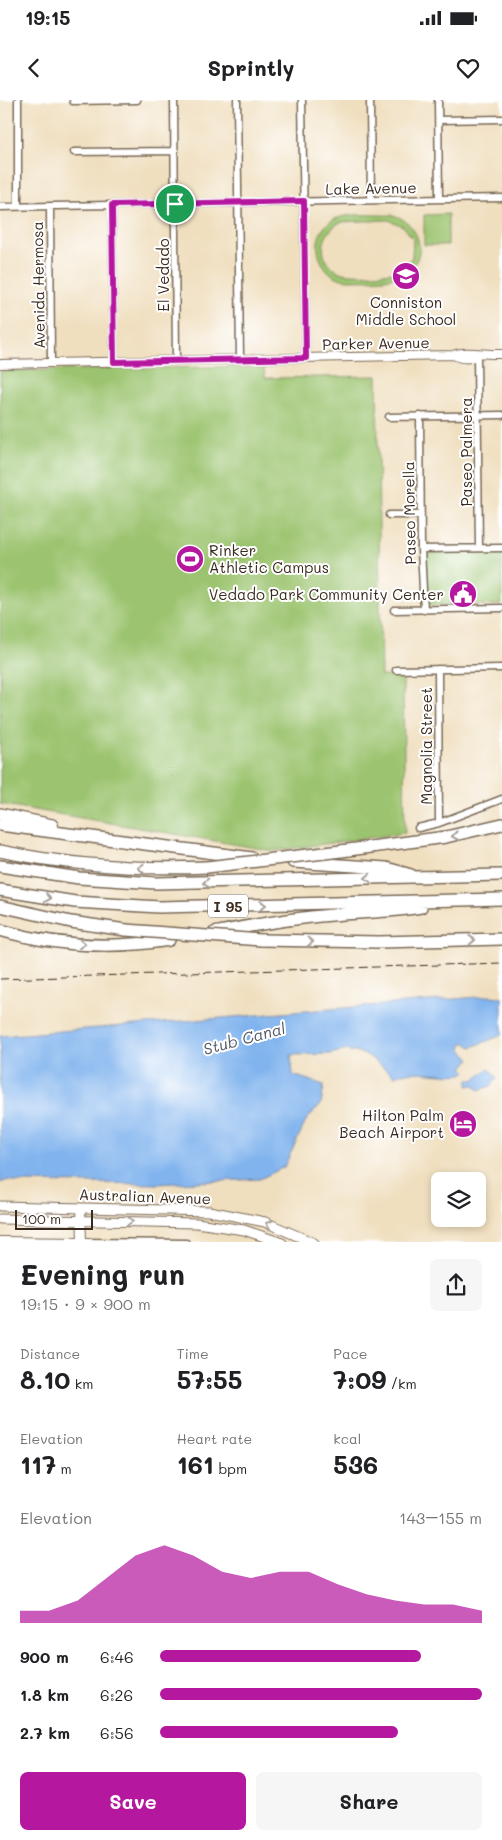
<!DOCTYPE html>
<html lang="en">
<head>
<meta charset="utf-8">
<style>
	:root { --surface:#fff; --page:#f6f6f6; --text:#202124; --muted:#757577; --accent:#b5179e }
	body { margin:0; font-family:Mali,sans-serif; background:var(--page); color:var(--text); height:100vh; display:flex; flex-direction:column; font-size:19px; white-space:nowrap }
	* { box-sizing:border-box; margin:0 }
	p { font-size:16px; color:var(--muted) }
	.icon { flex:none; width:28px; height:28px; fill:none; stroke:currentColor; stroke-width:2; stroke-linecap:round; stroke-linejoin:round }
	.map { position:relative; height:1142px; overflow:hidden }
	.sheet { display:flex; flex-direction:column; background:var(--surface); flex:1 }
	.sheet>* { flex:none }
	.controls { position:absolute; left:431px; top:1072px; display:grid; gap:10px }
	.controls a { display:grid; place-items:center; width:55px; height:55px; border-radius:8px; background:var(--surface); box-shadow:0 2px 8px #0003; font-size:25px }
	.scale { position:absolute; left:15px; bottom:12px; width:78px; box-sizing:border-box; padding-left:5px; border:2px solid #3b2a1e; border-top:0; font-size:14px; line-height:18px; white-space:nowrap; color:#3b2a1e; -webkit-text-stroke:4px #fff; paint-order:stroke }
	.pin { position:absolute; display:grid; place-items:center; width:42px; height:42px; color:#fff; margin:-21px; border:2px solid #fff; border-radius:50%; box-shadow:0 1px 5px #0007 }
	.round { display:grid; place-items:center; flex:none; width:52px; height:52px; border-radius:8px; background:var(--page) }
	.summary { display:flex; align-items:center; justify-content:space-between; height:85px; padding:0 20px }
	h1 { font-size:28px; font-weight:700; line-height:38px }
	.stats { display:grid; grid-template-columns:repeat(3,1fr); gap:8px; height:85px; padding:5px 20px }
	.stats div { display:grid; align-content:center }
	.stats b { font-size:25px; font-weight:700 }
	.stats small { font-size:14px; font-weight:400 }
	.stats p { font-size:14px }
	.chart { height:140px; padding:10px 20px }
	.chart p { display:flex; justify-content:space-between }
	.chart svg { width:100%; height:90px; margin-top:5px; fill:var(--accent); opacity:.7 }
	.action { display:flex; gap:10px; margin-top:auto; padding:10px 20px }
	.action a { flex:1; height:58px; border-radius:8px; background:var(--accent); color:#fff; font-size:20px; font-weight:700; line-height:58px; text-align:center }
	.action a+a { background:var(--page); color:var(--text) }
	ul { padding:0 20px; list-style:none; font-size:16px }
	li { display:grid; grid-template-columns:80px 60px 1fr; align-items:center; height:38px }
	li i { height:12px; border-radius:6px; background:var(--accent) }
	.status { display:flex; justify-content:space-between; align-items:center; height:35px; padding:0 25px; background:var(--surface); direction:ltr }
	.status svg { height:14px; fill:currentColor }
	header { display:flex; justify-content:space-between; align-items:center; height:65px; padding:0 20px; background:var(--surface); font-size:22px; font-weight:700 }
	.map>svg:first-child { display:block }
	.green { fill:#9cc470; stroke:#6c7747; fill-rule:evenodd }
	.water { fill:#81b4ee; stroke:#5e6f86 }
	.lines { fill:none; stroke-linecap:round; stroke-linejoin:round }
	.minor-casing { stroke:#7a6956; stroke-width:9 }
	.tertiary-casing { stroke:#7a6956; stroke-width:10 }
	.secondary-casing { stroke:#7a6956; stroke-width:11 }
	.motorway-casing { stroke:#7a6956; stroke-width:14 }
	.minor { stroke:#fff; stroke-width:6 }
	.tertiary { stroke:#fff; stroke-width:8 }
	.secondary { stroke:#fff; stroke-width:9 }
	.motorway { stroke:#fff; stroke-width:11 }
	.rail { stroke:#3b2a1e; stroke-width:1; stroke-dasharray:8 4; stroke-linecap:butt }
	.motorway-bridge-casing { stroke:#7a6956; stroke-width:14; stroke-linecap:butt }
	.motorway-bridge { stroke:#fff; stroke-width:11 }
	.oneway { stroke:#a79f9a }
	.route-casing { stroke:#fff; stroke-width:10 }
	.route { stroke:#b5179e; stroke-width:6 }
	.labels { text-anchor:middle; dominant-baseline:central; stroke-width:4; stroke-linejoin:round; paint-order:stroke }
	.shield { fill:#fff; stroke:#766a62; stroke-width:1 }
	.shield-label { font-size:14px; font-weight:bold; fill:#3b2a1e }
	.street-label { font-size:15px; fill:#3b2a1e; stroke:#fff }
	.poi-label { font-size:15px; fill:#3b2a1e; stroke:#fff; text-anchor:end }
	.water-label { font-size:16px; font-style:italic; fill:#545a67; stroke:#fff }
</style>
</head>
<body>
<div class="status"><b>19:15</b><svg viewBox="0 0 49 12"><path d="M0 12V9h3v3zM5 12V6h3v6zM10 12V3h3v9zM15 12V0h3v12zM26 1h20v11H26zM47 4h2v5h-2z"/></svg></div>
<header><svg class="icon" aria-label="back" viewBox="0 0 24 24"><path d="M15 5l-7 7 7 7"/></svg>Sprintly<svg class="icon" aria-label="heart" viewBox="0 0 24 24"><path d="M12 20l-8-8c-3-5 5-10 8-4 3-6 11-1 8 4z"/></svg></header>
<div class="map">
<svg width="502" height="1143" viewBox="0 0 502 1143">
	<rect width="100%" height="100%" fill="#fff"/>
	<filter id="ink" filterUnits="userSpaceOnUse"><feTurbulence type="fractalNoise" baseFrequency=".02" numOctaves="2"/><feDisplacementMap in="SourceGraphic" scale="10" xChannelSelector="R" yChannelSelector="G"/><feConvolveMatrix kernelMatrix="1 2 1 2 8 2 1 2 1" color-interpolation-filters="sRGB"/></filter>
	<filter id="wash" filterUnits="userSpaceOnUse"><feTurbulence type="fractalNoise" baseFrequency=".0096" numOctaves="4" result="noise"/><feDisplacementMap in="SourceGraphic" scale="20" xChannelSelector="R" yChannelSelector="G"/><feGaussianBlur stdDeviation="1.12" result="paint"/><feColorMatrix in="noise" values="0 0 0 0 0 0 0 0 0 0 0 0 0 0 0 0 0 1.4 0 .05"/><feComposite in="paint" operator="in"/></filter>
	<g filter="url(#wash)">
		<rect width="100%" height="100%" fill="#f0dfbf"/>
		<path class="green" d="M448,114v31h-24v-30z
			M393,115c26,7 38,43 11,58 -16,9 -36,6 -53,7 -33,1 -47,-46 -16,-61 16,-7 41,-3 58,-4zM388,120l15,6 10,13 -1,18 -12,13c-12,4 -52,7 -62,1 -22,-11 -18,-38 3,-49z
			M264,266l1,12 112,-2 4,300h22l2,157 -132,18 -273,-47v-433z
			M502,451v54h-75v-33l-3,-16 1,-3z"/>
		<path class="water" d="M490,896l12,1v38l-30,12 -8,-5 -3,6 9,11 -7,9 3,3 -4,3c-20,3 -51,-7 -67,2l-28,-21 -21,-5 -16,4 -39,1 2,20 31,10 -3,19 -14,15 -23,48 -24,12 -104,5 -139,-2 -9,-2 -8,3v-147z
			M489,968l8,10 -6,8 -13,4 -3,-5 -7,1v-6h6z"/>
	</g>
	<g filter="url(#ink)">
		<g class="lines">
			<defs>
				<path id="minor" d="M18,0v106
					M174,0l2,261
					M237,0l3,259
					M302,0l4,258
					M370,0l1,100
					M438,0l1,99
					M73,1l64,-1
					M439,20l63,-1
					M74,52l101,-1
					M112,105l2,157
					M50,106l1,157
					M0,107l502,-9
					M477,255l2,193
					M420,316l1,133 3,61
					M389,317l113,-2
					M389,415h32
					M421,449l81,-1
					M394,510l108,-2
					M438,569l1,154
					M396,570l106,-2
					M418,728l21,-5 63,-24
					M82,1142l104,1"/>
				<path id="tertiary" d="M453,255c9,4 16,5 24,0
					M0,264l453,-9c12,-5 34,0 49,-1
					M0,1141l82,1 -1,-34"/>
				<path id="secondary" d="M0,1106l209,5 56,11 49,21
					M0,1119l197,4 47,7 38,13"/>
				<path id="motorway" d="M0,714l52,11
					M0,725l252,33
					M0,751c68,14 137,19 207,16
					M341,751l105,-14 56,-13
					M293,762l93,6 25,7
					M0,766l79,12 77,5 346,-8
					M0,790l75,12 84,5 343,-8
					M0,806l71,16 55,8
					M0,830c55,16 113,19 169,10
					M214,833c39,-8 78,-15 118,-18 30,-3 60,-3 89,-8
					M261,840l118,2 123,-3"/>
			</defs>
			<use href="#minor" class="minor-casing"/>
			<use href="#tertiary" class="tertiary-casing"/>
			<use href="#secondary" class="secondary-casing"/>
			<use href="#motorway" class="motorway-casing"/>
			<use href="#minor" class="minor"/>
			<use href="#tertiary" class="tertiary"/>
			<use href="#secondary" class="secondary"/>
			<use href="#motorway" class="motorway"/>
			<path class="rail" d="M0,879l502,-16"/>
			<defs>
				<path id="motorway-bridge" d="M207,767l134,-16
					M126,830l135,10"/>
			</defs>
			<use href="#motorway-bridge" class="motorway-bridge-casing"/>
			<use href="#motorway-bridge" class="motorway-bridge"/>
		</g>
		<defs><path id="oneway-chevron" d="M-2-3.5L2.5 0L-2 3.5" fill="none" stroke-width="1.6" stroke-linecap="round" stroke-linejoin="round" transform="scale(1.25)"/></defs>
		<g class="oneway">
			<use href="#oneway-chevron" transform="translate(455 736) rotate(170)"/>
			<use href="#oneway-chevron" transform="translate(141 768) rotate(-178)"/>
			<use href="#oneway-chevron" transform="translate(368 778) rotate(178)"/>
			<use href="#oneway-chevron" transform="translate(206 783) rotate(178)"/>
			<use href="#oneway-chevron" transform="translate(48 798) rotate(8)"/>
			<use href="#oneway-chevron" transform="translate(263 805) rotate(-1)"/>
			<use href="#oneway-chevron" transform="translate(472 840) rotate(-2)"/>
			<use href="#oneway-chevron" transform="translate(310 842) rotate(1)"/>
			<use href="#oneway-chevron" transform="translate(82 844) rotate(4)"/>
			<use href="#oneway-chevron" transform="translate(130 1121) rotate(1)"/>
			<use href="#oneway-chevron" transform="translate(269 1124) rotate(-162)"/>
		</g>
	</g>
	<g class="lines" filter="url(#ink)">
		<defs>
			<path id="route" d="M304,101l2,157 -192,4 -2,-157z"/>
		</defs>
		<use href="#route" class="route-casing"/>
		<use href="#route" class="route"/>
	</g>
	<defs>
		<symbol id="school-disc" viewBox="-11 -11 22 22"><circle r="9.5" fill="#b5179e" stroke="#fff"/><path d="M0-5L7-2L0 1L-7-2ZM-4 1L0 2.5L4 1V4Q0 6-4 4Z" fill="#fff"/></symbol>
		<symbol id="stadium-disc" viewBox="-11 -11 22 22"><circle r="9.5" fill="#b5179e" stroke="#fff"/><path d="M0-5a6.5 5 0 1 0 0 10a6.5 5 0 1 0 0-10ZM-3.5-1.8h7v3.6h-7Z" fill="#fff"/></symbol>
		<symbol id="civic-disc" viewBox="-11 -11 22 22"><circle r="9.5" fill="#b5179e" stroke="#fff"/><path d="M-.6-6.5H3V-4.5H.6V-3L4-1V1h2V6H-6V1h2V-1L-.6-3ZM-1.2 2.5V6h2.4V2.5Z" fill="#fff"/></symbol>
		<symbol id="hotel-disc" viewBox="-11 -11 22 22"><circle r="9.5" fill="#b5179e" stroke="#fff"/><path d="M-6-4.5h1.5V1H6V5H4.5V3h-9V5H-6ZM-4 0a1.8 1.8 0 1 1 3.6 0ZM.5 0V-2.5h3Q6-2.5 6 0Z" fill="#fff"/></symbol>
	</defs>
	<g fill-rule="evenodd">
		<use href="#school-disc" x="390" y="160" width="32" height="32"/>
		<use href="#stadium-disc" x="174" y="443" width="32" height="32"/>
		<use href="#civic-disc" x="447" y="478" width="32" height="32"/>
		<use href="#hotel-disc" x="447" y="1008" width="32" height="32"/>
	</g>
	<g class="labels">
		<rect class="shield" x="208" y="794.5" width="40" height="23" rx="4"/>
		<g class="shield-label">
			<text x="228" y="806">I 95</text>
		</g>
		<g class="street-label">
			<text transform="translate(371 88) rotate(-1)">Lake Avenue</text>
			<text transform="translate(163 175) rotate(-90)">El Vedado</text>
			<text transform="translate(38 185) rotate(-91)">Avenida Hermosa</text>
			<text transform="translate(376 243) rotate(-1)">Parker Avenue</text>
			<text transform="translate(466 352) rotate(-90)">Paseo Palmera</text>
			<text transform="translate(409 413) rotate(-91)">Paseo Morella</text>
			<text transform="translate(426 646) rotate(-90)">Magnolia Street</text>
			<text transform="translate(145 1096) rotate(2)">Australian Avenue</text>
		</g>
		<g class="poi-label">
			<text x="406" y="202" text-anchor="middle">Conniston<tspan x="406" dy="17">Middle School</tspan></text>
			<text x="209" y="450" text-anchor="start">Rinker<tspan x="209" dy="17">Athletic Campus</tspan></text>
			<text x="444" y="494">Vedado Park Community Center</text>
			<text x="444" y="1015">Hilton Palm<tspan x="444" dy="17">Beach Airport</tspan></text>
		</g>
		<g class="water-label">
			<text transform="translate(244 938) rotate(-15)">Stub Canal</text>
		</g>
	</g>
</svg>
<div class="controls">
<a><svg class="icon" aria-label="layers" viewBox="0 0 24 24"><path d="M12 4l9 5-9 5-9-5zM3 14l9 5 9-5"/></svg></a>
</div>
<div class="scale">100 m</div>
<div class="pin" style="left:175px;top:104px;background:#1e9e55"><svg class="icon" aria-label="arrive" viewBox="0 0 24 24"><path d="M6 21V4h12l-3 4 3 4H6"/></svg></div>
</div>
<section class="sheet">
<div class="summary"><div><h1>Evening run</h1><p>19:15 · 9 × 900 m</p></div><a class="round"><svg class="icon" aria-label="share" viewBox="0 0 24 24"><path d="M12 15V3M7 8l5-5 5 5M5 13v7h14v-7"/></svg></a></div>
<div class="stats">
<div><p>Distance</p><b>8.10<small> km</small></b></div>
<div><p>Time</p><b>57:55</b></div>
<div><p>Pace</p><b>7:09<small> /km</small></b></div>
</div>
<div class="stats">
<div><p>Elevation</p><b>117<small> m</small></b></div>
<div><p>Heart rate</p><b>161<small> bpm</small></b></div>
<div><p>kcal</p><b>536</b></div>
</div>
<div class="chart"><p><span>Elevation</span>143–155 m</p>
<svg viewBox="0 0 160 44" preserveAspectRatio="none"><path d="M0 44V38L10 38L20 33L30 22L40 11L50 6L60 11L70 19L80 22L90 19L100 19L110 25L120 30L130 33L140 35L150 35L160 38V44z"/></svg>
</div>
<ul>
<li><b>900 m</b>6:46<i style="width:81%"></i></li>
<li><b>1.8 km</b>6:26<i style="width:100%"></i></li>
<li><b>2.7 km</b>6:56<i style="width:74%"></i></li>
</ul>
<div class="action"><a>Save</a><a>Share</a></div>
</section>
</body>
</html>
